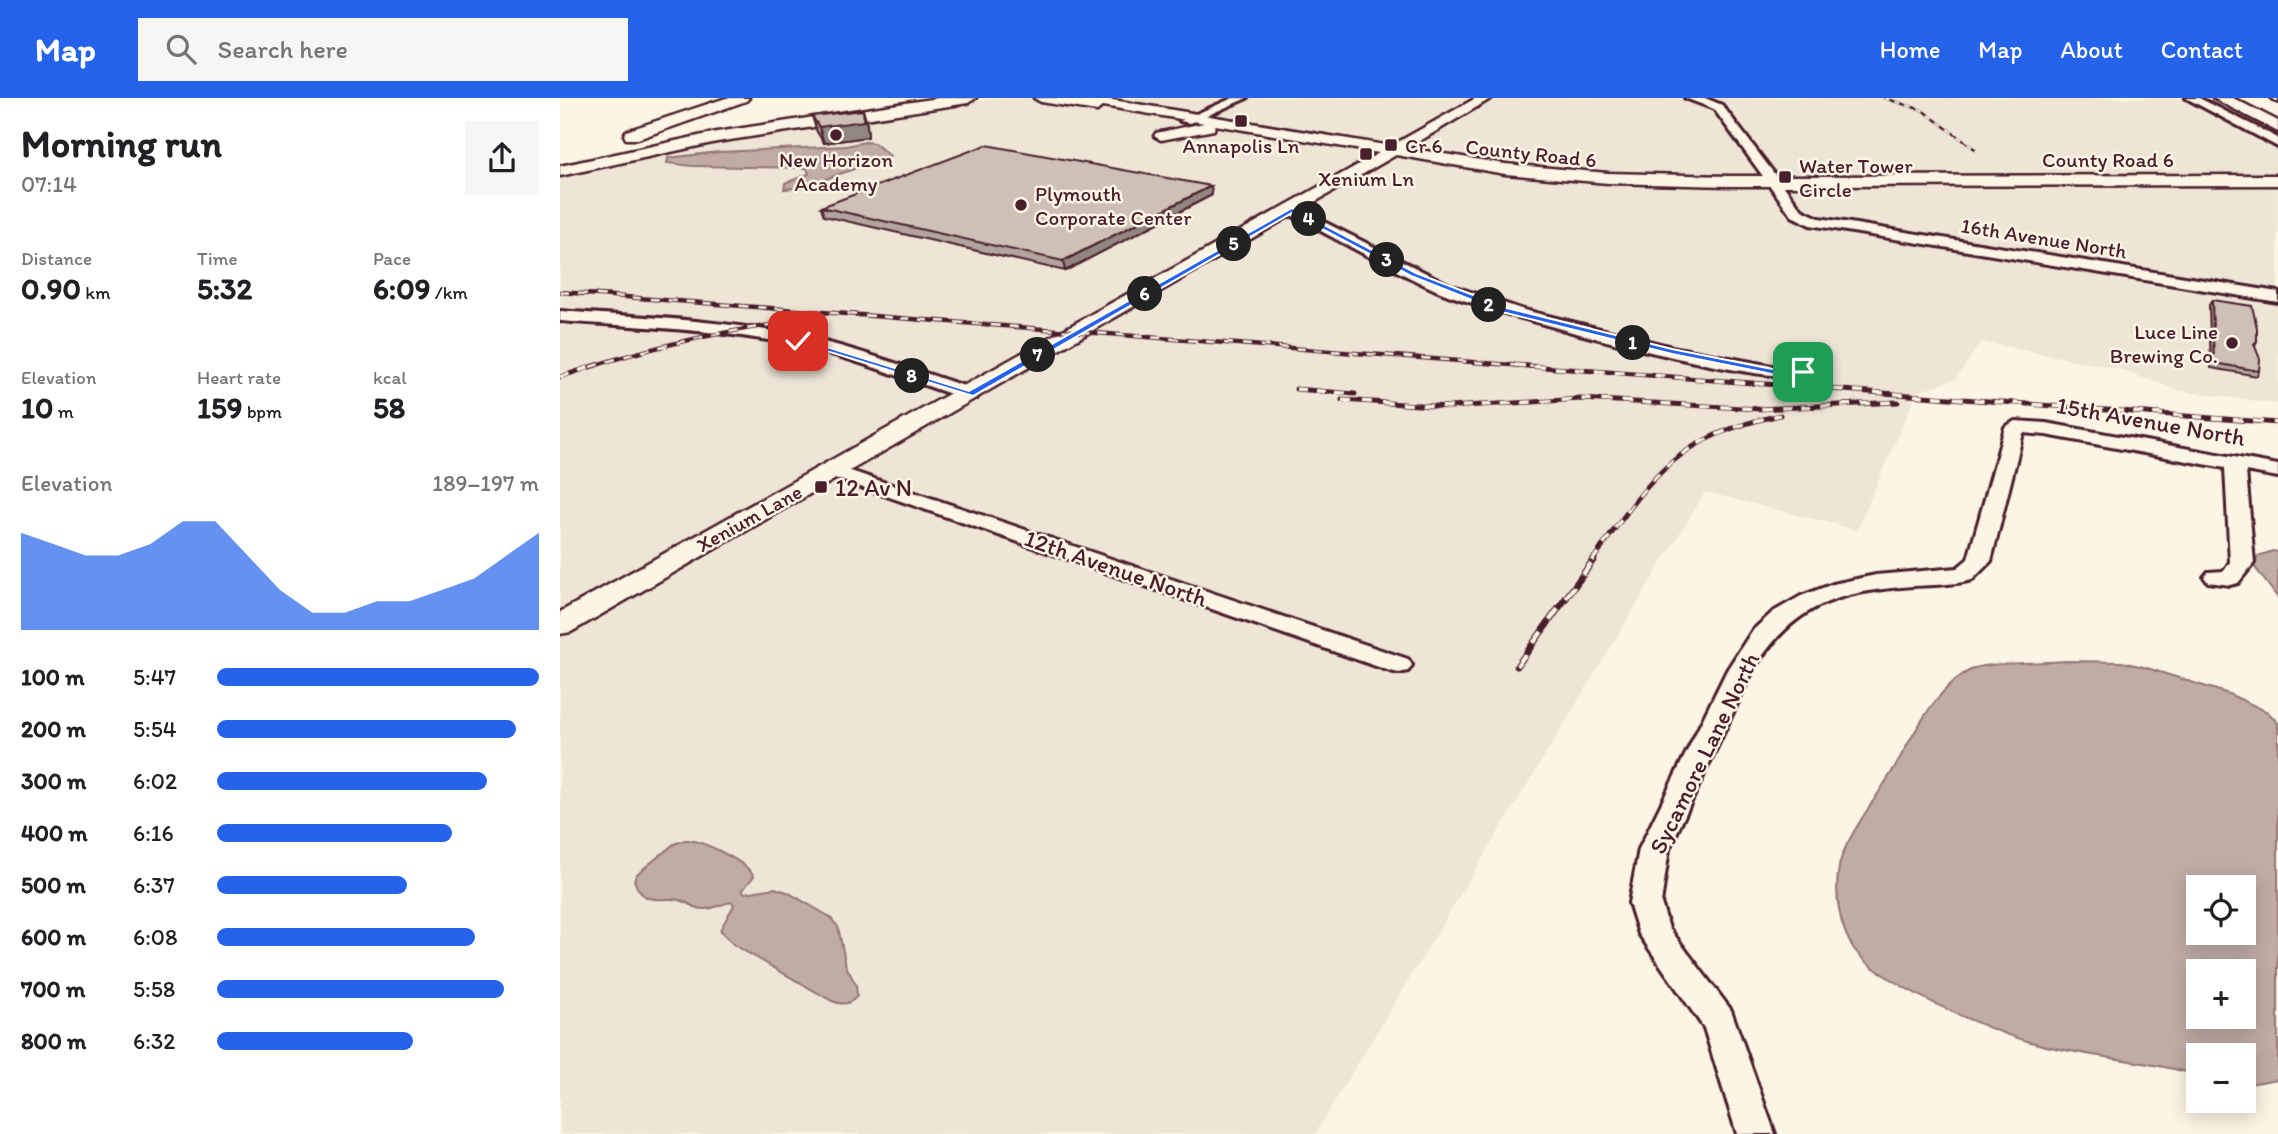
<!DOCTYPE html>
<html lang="en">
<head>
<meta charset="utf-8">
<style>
	:root { --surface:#fff; --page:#f6f6f6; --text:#202124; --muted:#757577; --accent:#2563eb }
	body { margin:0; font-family:Itim,sans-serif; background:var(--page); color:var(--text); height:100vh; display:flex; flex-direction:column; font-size:26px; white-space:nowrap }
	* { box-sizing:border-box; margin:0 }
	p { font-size:23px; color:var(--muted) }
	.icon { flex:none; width:38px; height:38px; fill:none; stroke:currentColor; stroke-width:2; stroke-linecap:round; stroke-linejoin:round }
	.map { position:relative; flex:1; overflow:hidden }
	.sheet { display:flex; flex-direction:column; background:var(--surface); width:560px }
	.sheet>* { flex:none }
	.tools { position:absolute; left:1626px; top:777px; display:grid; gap:14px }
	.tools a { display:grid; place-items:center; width:70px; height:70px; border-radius:0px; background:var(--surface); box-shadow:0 4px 18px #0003; font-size:35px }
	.pin { position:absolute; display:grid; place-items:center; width:60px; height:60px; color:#fff; margin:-30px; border-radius:14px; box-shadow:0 4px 10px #0006 }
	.km { position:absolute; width:35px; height:35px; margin:-18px; border-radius:50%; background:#222; color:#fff; font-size:19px; line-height:35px; text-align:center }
	.round { display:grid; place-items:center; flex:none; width:74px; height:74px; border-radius:0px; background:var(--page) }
	.overview { display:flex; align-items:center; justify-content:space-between; height:119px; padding:0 21px }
	h1 { font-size:38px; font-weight:700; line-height:52px }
	.stats { display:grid; grid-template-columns:repeat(3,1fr); gap:10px; height:119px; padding:7px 21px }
	.stats div { display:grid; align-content:center }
	.stats b { font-size:30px; font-weight:700 }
	.stats small { font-size:19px; font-weight:400 }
	.stats p { font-size:19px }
	.chart { height:196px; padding:14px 21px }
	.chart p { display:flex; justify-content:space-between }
	.chart svg { width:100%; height:126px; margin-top:7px; fill:var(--accent); opacity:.7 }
	ul { padding:0 21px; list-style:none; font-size:23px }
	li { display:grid; grid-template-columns:112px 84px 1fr; align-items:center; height:52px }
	li i { height:18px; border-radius:9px; background:var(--accent) }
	header { display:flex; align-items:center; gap:42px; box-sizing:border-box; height:98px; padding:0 35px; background:var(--accent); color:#fff }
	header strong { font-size:33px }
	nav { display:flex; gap:38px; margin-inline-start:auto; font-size:24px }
	.search { width:490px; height:63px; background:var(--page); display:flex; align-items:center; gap:18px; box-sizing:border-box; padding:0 24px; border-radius:0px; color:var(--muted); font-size:26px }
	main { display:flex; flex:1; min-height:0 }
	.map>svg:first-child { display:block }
	.built { fill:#eee5d7 }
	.water { fill:#c0aca5; stroke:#917474; stroke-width:2; fill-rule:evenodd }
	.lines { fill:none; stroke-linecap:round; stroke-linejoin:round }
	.minor-casing { stroke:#4a1f2b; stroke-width:6 }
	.major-casing { stroke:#4a1f2b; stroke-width:5 }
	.highway-casing { stroke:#4a1f2b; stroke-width:5 }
	.minor { fill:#fcf5e5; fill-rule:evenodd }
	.major { fill:#fcf5e5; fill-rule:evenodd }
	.highway { fill:#fcf5e5; fill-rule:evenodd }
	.rail-far3-casing { stroke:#4a1f2b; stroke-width:2.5 }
	.rail-far2-casing { stroke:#4a1f2b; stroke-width:4.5 }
	.rail-far1-casing { stroke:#4a1f2b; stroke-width:5 }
	.rail-casing { stroke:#4a1f2b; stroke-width:7 }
	.rail-far3 { stroke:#fcf5e5; stroke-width:2; stroke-dasharray:6; stroke-linecap:butt }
	.rail-far2 { stroke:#fcf5e5; stroke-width:2.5; stroke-dasharray:9; stroke-linecap:butt }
	.rail-far1 { stroke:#fcf5e5; stroke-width:3.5; stroke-dasharray:10; stroke-linecap:butt }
	.rail { stroke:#fcf5e5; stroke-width:4.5; stroke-dasharray:14; stroke-linecap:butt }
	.wall { fill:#b2a59d; stroke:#4a1f2b; stroke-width:2 }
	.shaded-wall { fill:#918680; stroke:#4a1f2b; stroke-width:2 }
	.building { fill:#cfc0b7; stroke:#4a1f2b; stroke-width:2 }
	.route { fill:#2563eb; stroke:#fff; stroke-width:2 }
	.poi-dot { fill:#4a1f2b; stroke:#fcf5e5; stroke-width:2.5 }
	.labels { text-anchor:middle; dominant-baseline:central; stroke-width:5; stroke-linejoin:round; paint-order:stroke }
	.far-poi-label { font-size:21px; fill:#4a1f2b; stroke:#fcf5e5 }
	.far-street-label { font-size:21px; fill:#4a1f2b; stroke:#fcf5e5 }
	.street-label { font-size:24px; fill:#4a1f2b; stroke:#fcf5e5 }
	.poi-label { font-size:24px; fill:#4a1f2b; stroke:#fcf5e5; text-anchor:start }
</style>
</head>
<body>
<header>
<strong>Map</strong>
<div class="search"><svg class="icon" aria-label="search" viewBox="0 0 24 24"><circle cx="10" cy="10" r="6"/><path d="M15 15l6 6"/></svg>Search here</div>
<nav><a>Home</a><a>Map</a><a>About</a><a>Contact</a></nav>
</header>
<main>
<section class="sheet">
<div class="overview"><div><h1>Morning run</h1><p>07:14</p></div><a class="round"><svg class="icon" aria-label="share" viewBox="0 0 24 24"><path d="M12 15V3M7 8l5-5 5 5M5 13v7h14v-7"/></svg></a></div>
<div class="stats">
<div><p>Distance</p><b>0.90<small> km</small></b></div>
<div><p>Time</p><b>5:32</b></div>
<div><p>Pace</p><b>6:09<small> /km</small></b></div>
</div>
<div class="stats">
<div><p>Elevation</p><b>10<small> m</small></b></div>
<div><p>Heart rate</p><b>159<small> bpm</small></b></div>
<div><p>kcal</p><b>58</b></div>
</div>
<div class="chart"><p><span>Elevation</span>189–197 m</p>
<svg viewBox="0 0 160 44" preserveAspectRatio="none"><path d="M0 44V10L10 14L20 18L30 18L40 14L50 6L60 6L70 18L80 30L90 38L100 38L110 34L120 34L130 30L140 26L150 18L160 10V44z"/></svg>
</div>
<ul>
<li><b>100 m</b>5:47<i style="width:100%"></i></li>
<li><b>200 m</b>5:54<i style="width:93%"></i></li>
<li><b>300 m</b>6:02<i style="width:84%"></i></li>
<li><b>400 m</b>6:16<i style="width:73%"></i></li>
<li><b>500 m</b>6:37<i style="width:59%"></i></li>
<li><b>600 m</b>6:08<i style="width:80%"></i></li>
<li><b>700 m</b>5:58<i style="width:89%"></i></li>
<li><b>800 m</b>6:32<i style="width:61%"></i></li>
</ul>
</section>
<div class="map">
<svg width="1718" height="1036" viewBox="0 0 1718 1036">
	<rect width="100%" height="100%" fill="#fcf5e5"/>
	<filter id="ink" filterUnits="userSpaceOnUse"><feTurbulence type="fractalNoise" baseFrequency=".0143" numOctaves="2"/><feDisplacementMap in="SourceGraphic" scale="14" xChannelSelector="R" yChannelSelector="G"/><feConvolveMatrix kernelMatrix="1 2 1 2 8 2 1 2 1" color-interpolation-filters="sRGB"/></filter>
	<g filter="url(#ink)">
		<path class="built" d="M439,0h1204l75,39v267l-98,-13 -65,-23 -134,-26 -25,37 -39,13 -60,138 -152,-38 -390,642h-755v-956l111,-27 116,-21z"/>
		<path class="water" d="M305,44l9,1 16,13 -86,31 -20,2 1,-6 24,-9 -2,-6 -114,-2 -26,-3 1,-5 51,-6 127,-6z
			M1713,453l5,1v46l-24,-32 4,-10z
			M1505,563l57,1 22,5 85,27 39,18 10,11v356l-34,6v-30h-46v20c-54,-16 -112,-17 -167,-33 -42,-11 -152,-59 -177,-93 -15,-22 -20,-56 -15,-82 3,-23 38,-71 51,-92 21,-35 46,-91 85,-107 15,-6 71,-5 90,-7zM1638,789h46v46h-46zM1638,873h46v46h-46z
			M125,742c16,-1 61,22 69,36l-12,15 3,2 30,-5 12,4 43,25 8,10 8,39 10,19 1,11c-8,9 -14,9 -25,5l-98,-56 -14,-15 14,-25 -2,-3c-10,1 -17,7 -27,7 -10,1 -16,-7 -26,-9 -18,-4 -36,8 -45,-20l3,-6 37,-30z"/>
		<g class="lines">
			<defs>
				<path id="minor" d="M673,0h14l-57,25 -10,-2z
					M1125,0h20l17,7 80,105 17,8 459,74v10l-468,-77 -18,-9 -78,-107z
					M1626,0h13l79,40v9z
					M1711,0h7v4z
					M732,108l158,79 74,25 148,37 100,19 31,1 9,5c-21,25 -333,-63 -374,-81 -51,-23 -101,-52 -151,-78v-6z
					M0,213c78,6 156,8 233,24 63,12 123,36 184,55l2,4 -2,4h-14c-56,-18 -111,-41 -168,-53 -78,-16 -157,-18 -235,-24z
					M1455,323l31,2 232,42v12l-32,-6 8,92 -16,20 -8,2 -22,-3 -4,-5 4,-5 16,-1 6,-9 -5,-94 -179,-33 -23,-2 -32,128 -19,19c-19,5 -40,5 -59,6 -75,6 -118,17 -160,84l-84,179 -8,54 8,25 62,82 44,124h-38l-33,-106 -65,-94 -10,-31 10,-54 88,-179 25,-39 21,-19 28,-16 32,-12 43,-9 81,-7 11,-9 37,-132z
					M273,367l575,194 4,6 -4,6 -9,2 -9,-2 -564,-196 -3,-4 3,-4z"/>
				<path id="major" d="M474,0h67l290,48 85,-48h16l-84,50 97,16 103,9 120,3 550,-1v10l-550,1 -120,-3 -103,-9 -109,-19 -825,477 -11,2v-22l819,-459 -164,-28 -1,5 -53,10 -7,-4 2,-3 48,-10 -101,-17 -6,5 -56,-9z"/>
				<path id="highway" d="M166,0h23l-3,3 -108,38h-12l-2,-4 2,-4z
					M378,0h38l-8,5 -251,39 -157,34v-10l157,-34z
					M1653,0h20l45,23v11z"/>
			</defs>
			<use href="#minor" class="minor-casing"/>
			<use href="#major" class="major-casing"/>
			<use href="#highway" class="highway-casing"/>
			<use href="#minor" class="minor"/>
			<use href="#major" class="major"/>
			<use href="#highway" class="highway"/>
			<defs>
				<path id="rail-far3" d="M1324,0l38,12 53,39"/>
				<path id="rail-far2" d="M0,194l978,75
					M30,269c75,-24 151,-40 229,-48"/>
				<path id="rail-far1" d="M955,267l763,58
					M0,279l36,-12
					M736,291l59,5
					M782,302l107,7 132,-8 179,10 138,-7
					M1032,463c60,-84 81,-123 188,-146"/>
				<path id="rail" d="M957,568l77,-107"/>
			</defs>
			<use href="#rail-far3" class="rail-far3-casing"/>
			<use href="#rail-far2" class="rail-far2-casing"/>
			<use href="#rail-far1" class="rail-far1-casing"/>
			<use href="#rail" class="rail-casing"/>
			<use href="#rail-far3" class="rail-far3"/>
			<use href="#rail-far2" class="rail-far2"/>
			<use href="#rail-far1" class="rail-far1"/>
			<use href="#rail" class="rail"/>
		</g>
		<path class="wall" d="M303,12l4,15 1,12 -44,6 -7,-11 -5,-16z
			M652,97l-147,76 -241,-55 -3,-9z
			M1652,202l45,41 -2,5 4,25 -2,5 -46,-8 -2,-63z"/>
		<path class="shaded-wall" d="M303,12l4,15 1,12 -44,6 -5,-16z
			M651,88l1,9 -147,76 -2,-10z"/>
		<path class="building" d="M303,12l1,11 -45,6 -7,-11z
			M426,47l225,41 -148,75 -242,-54z
			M1652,202l40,6 5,22v13l-3,3 6,15 -1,12 -45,-8z"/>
	</g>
	<path class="route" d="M732,110l124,65 91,35 165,41 100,20 31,1 4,2 -4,3 -31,-1 -100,-20 -170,-42 -91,-36 -119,-63 -319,183 -179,-55 7,-2 168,52z"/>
	<g class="poi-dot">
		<rect x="674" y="16" width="14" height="14" rx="3.5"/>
		<circle cx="276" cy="37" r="7"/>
		<rect x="824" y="40" width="14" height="14" rx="3.5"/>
		<rect x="799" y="49" width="14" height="14" rx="3.5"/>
		<rect x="1218" y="72" width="14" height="14" rx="3.5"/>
		<circle cx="461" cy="107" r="7"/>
		<circle cx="1672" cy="245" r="7"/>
		<rect x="254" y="382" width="14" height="14" rx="3.5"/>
	</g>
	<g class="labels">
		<g class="far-poi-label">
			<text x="681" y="47">Annapolis Ln</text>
			<text x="845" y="47" text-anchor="start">Cr 6</text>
			<text x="276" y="61">New Horizon<tspan x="276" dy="24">Academy</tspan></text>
			<text x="1239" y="67" text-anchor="start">Water Tower<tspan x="1239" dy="24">Circle</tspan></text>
			<text x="806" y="80">Xenium Ln</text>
			<text x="475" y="95" text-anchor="start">Plymouth<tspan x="475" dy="24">Corporate Center</tspan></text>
			<text x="1658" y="233" text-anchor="end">Luce Line<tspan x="1658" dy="24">Brewing Co.</tspan></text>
		</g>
		<g class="far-street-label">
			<text transform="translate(971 55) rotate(6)">County Road 6</text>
			<text x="1548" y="61">County Road 6</text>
			<text transform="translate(1484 140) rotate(9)">16th Avenue North</text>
			<text transform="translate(189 420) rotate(-29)">Xenium Lane</text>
		</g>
		<g class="street-label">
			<text transform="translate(1591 323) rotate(10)">15th Avenue North</text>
			<text transform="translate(556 470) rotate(19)">12th Avenue North</text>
			<text transform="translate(1144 655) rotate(-64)">Sycamore Lane North</text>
		</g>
		<g class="poi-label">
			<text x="275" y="389">12 Av N</text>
		</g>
	</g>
</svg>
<div class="tools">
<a><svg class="icon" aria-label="locate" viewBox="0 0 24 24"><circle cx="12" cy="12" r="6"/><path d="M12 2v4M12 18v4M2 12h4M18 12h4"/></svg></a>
<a>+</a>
<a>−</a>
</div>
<div class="pin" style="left:1243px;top:274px;background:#1e9e55"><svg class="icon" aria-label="arrive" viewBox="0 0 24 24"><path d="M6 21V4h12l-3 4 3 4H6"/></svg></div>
<div class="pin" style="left:238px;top:243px;background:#d93025"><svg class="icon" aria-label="check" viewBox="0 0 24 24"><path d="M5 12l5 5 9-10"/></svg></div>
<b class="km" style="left:1073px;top:245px">1</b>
<b class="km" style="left:929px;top:207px">2</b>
<b class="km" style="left:827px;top:162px">3</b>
<b class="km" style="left:749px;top:121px">4</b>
<b class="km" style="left:674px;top:146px">5</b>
<b class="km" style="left:585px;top:196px">6</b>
<b class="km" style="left:478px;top:257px">7</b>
<b class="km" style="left:352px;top:278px">8</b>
</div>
</main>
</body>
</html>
